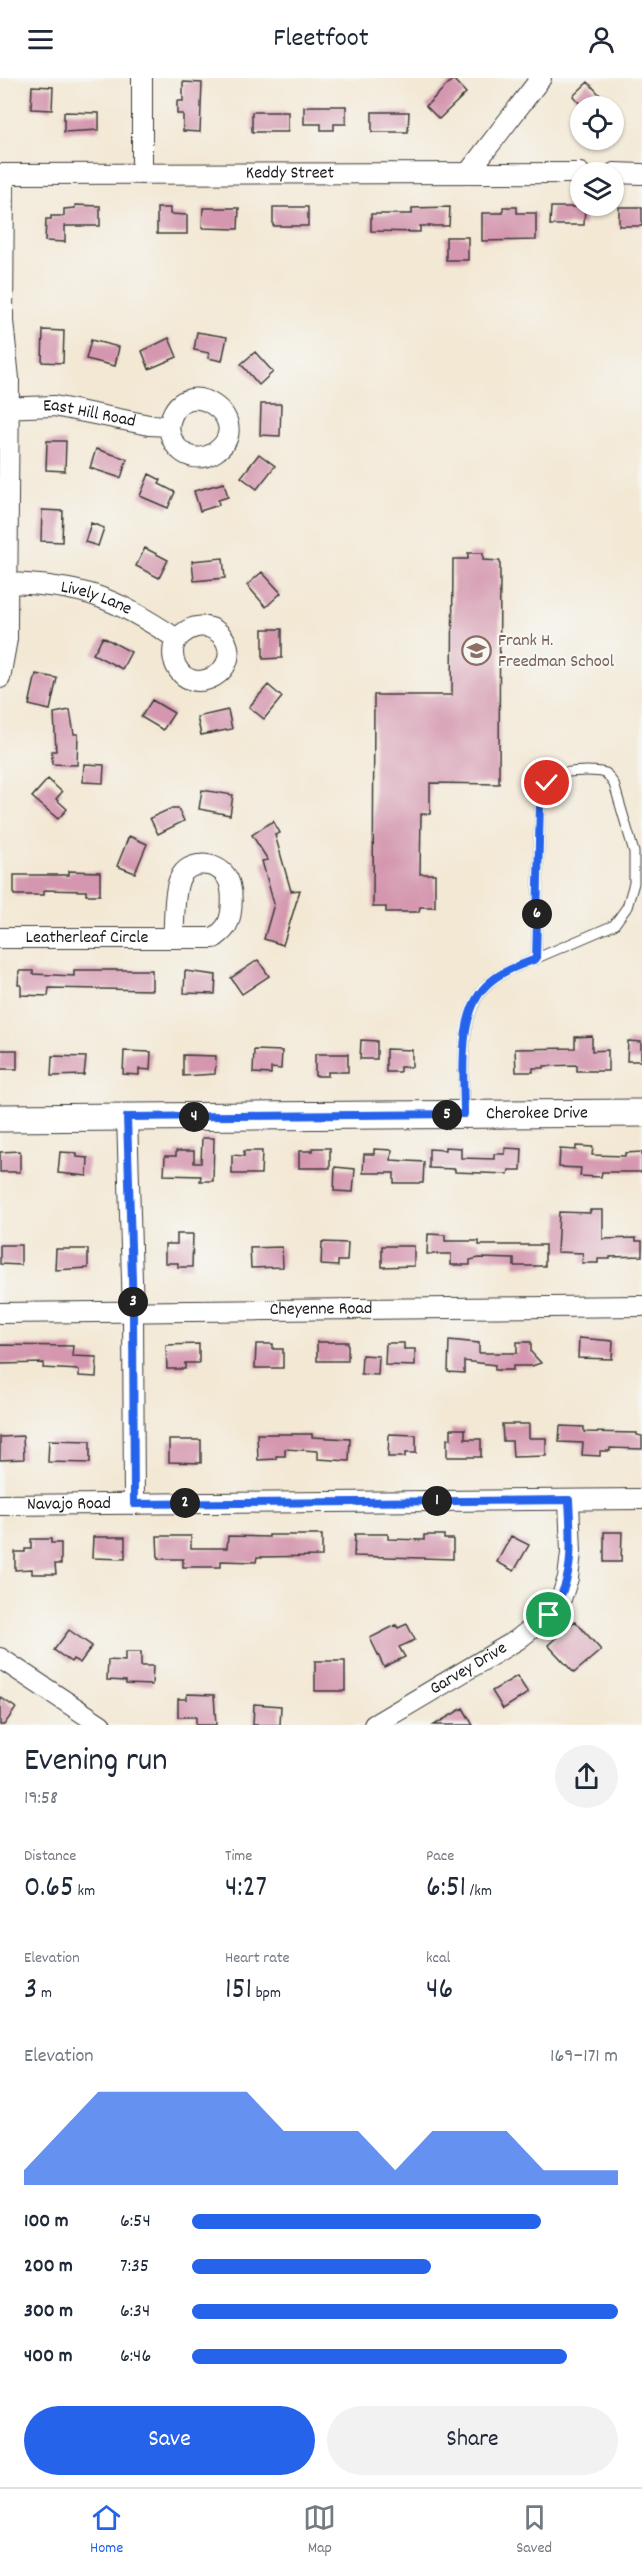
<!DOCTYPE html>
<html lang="en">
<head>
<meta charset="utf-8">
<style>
	:root { --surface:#fff; --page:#f2f2f3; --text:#1f2937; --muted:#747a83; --line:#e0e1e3; --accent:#2563eb }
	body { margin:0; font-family:Dekko,sans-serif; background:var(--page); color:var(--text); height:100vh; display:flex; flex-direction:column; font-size:22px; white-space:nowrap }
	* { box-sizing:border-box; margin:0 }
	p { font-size:20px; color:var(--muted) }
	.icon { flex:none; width:33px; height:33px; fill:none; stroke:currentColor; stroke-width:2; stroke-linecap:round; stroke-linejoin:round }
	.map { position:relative; height:1647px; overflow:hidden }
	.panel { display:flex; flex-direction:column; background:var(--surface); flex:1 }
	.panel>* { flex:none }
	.tools { position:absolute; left:570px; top:18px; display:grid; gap:12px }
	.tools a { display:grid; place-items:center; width:54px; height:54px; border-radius:50%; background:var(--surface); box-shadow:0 2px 4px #0004; font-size:30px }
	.pin { position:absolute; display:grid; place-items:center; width:51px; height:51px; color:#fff; margin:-26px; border:3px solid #fff; border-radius:50%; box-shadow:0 2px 6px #0007 }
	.km { position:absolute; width:30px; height:30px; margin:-15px; border-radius:50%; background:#222; color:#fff; font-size:16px; line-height:30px; text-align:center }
	.round { display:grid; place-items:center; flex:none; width:63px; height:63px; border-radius:32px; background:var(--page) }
	.head { display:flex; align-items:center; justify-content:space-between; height:102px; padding:0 24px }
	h1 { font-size:33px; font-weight:600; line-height:45px }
	.stats { display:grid; grid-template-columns:repeat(3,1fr); gap:9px; height:102px; padding:6px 24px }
	.stats div { display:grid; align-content:center }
	.stats b { font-size:30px; font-weight:600 }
	.stats small { font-size:16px; font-weight:400 }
	.stats p { font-size:16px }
	.chart { height:168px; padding:12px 24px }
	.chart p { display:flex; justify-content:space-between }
	.chart svg { width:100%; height:108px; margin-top:6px; fill:var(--accent); opacity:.7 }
	.button { display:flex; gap:12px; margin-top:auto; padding:12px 24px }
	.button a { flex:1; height:69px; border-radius:36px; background:var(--accent); color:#fff; font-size:24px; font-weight:600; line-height:69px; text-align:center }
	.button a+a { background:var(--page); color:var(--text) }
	ul { padding:0 24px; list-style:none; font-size:20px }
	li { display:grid; grid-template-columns:96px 72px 1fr; align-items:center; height:45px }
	li i { height:15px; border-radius:8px; background:var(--accent) }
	header { display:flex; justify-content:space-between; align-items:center; height:78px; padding:0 24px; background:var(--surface); font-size:27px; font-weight:600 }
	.dock { display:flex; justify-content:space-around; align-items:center; height:84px; border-top:2px solid var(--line); background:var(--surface); font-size:16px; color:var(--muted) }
	.dock a { display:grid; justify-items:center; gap:3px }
	.dock .on { color:var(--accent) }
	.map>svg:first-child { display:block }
	.building { fill:#d497af }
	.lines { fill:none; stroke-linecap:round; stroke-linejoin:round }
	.lane-casing { stroke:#3c3b38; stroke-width:11 }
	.street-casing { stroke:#3c3b38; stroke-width:22 }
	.secondary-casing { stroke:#3c3b38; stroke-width:29 }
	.lane { stroke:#fff; stroke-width:9 }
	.street { stroke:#fff; stroke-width:20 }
	.secondary { stroke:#fff; stroke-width:27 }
	.route-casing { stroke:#fff; stroke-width:12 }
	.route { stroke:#2563eb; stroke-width:8 }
	.labels { text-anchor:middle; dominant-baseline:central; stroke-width:4.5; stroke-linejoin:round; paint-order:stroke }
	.street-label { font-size:18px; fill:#1c1c1c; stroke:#f6f6f2 }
	.education-label { font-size:18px; fill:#785e54; stroke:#f6f6f2; text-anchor:start }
</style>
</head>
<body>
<header><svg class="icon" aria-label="menu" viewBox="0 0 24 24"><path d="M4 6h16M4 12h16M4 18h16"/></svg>Fleetfoot<svg class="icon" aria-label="person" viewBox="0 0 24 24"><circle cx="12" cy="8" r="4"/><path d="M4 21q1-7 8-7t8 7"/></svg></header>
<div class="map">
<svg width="642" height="1647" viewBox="0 0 642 1647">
	<rect width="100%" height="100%" fill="#f6f6f2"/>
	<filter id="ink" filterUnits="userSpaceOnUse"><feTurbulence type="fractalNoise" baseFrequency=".0167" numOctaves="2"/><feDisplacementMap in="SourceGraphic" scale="12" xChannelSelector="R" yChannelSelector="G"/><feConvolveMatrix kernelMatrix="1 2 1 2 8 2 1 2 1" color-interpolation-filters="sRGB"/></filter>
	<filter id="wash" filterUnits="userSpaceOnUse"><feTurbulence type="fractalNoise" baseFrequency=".008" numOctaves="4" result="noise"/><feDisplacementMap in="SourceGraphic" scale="24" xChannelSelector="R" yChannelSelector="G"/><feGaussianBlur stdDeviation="1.35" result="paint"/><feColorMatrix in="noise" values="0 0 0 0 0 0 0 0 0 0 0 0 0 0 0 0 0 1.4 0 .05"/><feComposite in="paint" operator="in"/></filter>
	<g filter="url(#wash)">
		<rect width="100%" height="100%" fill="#f3e8d4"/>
		<g id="blocks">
			<path class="building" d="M453,1l13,14 -27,26 -13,-13z
				M183,4l19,1 -2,49 -17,-1v-17h-6v-13h6z
				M588,4l22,24h-28l-9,-10z
				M32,8l21,1 -1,23 -21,-1z
				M310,28h36v18h-12v6h-13v-6h-17v-17z
				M64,34l35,1v17l-35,2z
				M252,34h36v20h-36z
				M372,34h37l-1,20h-36z
				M75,127l25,1v20h-35v16l-20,-1 1,-22h5v-3h13v-7l11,-1z
				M273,129h35v19h-35z
				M450,129l-1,19h-29v6l-49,-1v-17h41v-6z
				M503,129h14v6h19v27l-54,1v-28h21z
				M551,129h34l-1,18h-34z
				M619,129h23v19h-23z
				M157,130h13v6l17,1v19h-30z
				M203,130h36l-1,21 -36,-1z
				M446,159h22v23h-22z
				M43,252l21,1 -1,32 -21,-1z
				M197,254l30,5 -5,24 -14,-3 1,-5 -15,-3z
				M169,260l8,19 -28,12 -7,-18z
				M91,262l28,7 -4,19 -29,-7z
				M255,274l18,20 -14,13 -18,-21z
				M261,326h20l-1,32 -20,-1z
				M47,363h19l-1,30 -19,-1z
				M96,371l31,10 -6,19 -31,-10z
				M259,376l16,12 -18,23 -16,-12z
				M149,396l12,6 -2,4 16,8 -7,16 -28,-12z
				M224,405l4,14 -10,3 1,5 -19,6 -6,-20z
				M42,432l21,1 -1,31 -21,-1z
				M91,445l13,5 -6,18 -13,-4z
				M145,470l23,12 -9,18 -23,-12z
				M468,475h15v7l17,1 -1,223 -69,-1v31h-9l-1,60h15v33h-15l-1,5h-33v-5h-13l1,-212h78l1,-136h15z
				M223,480l2,20 -31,3 -2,-20z
				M262,494l19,21 -15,14 -19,-22z
				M263,551h19v29l-19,1z
				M103,559l28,15 -9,17 -29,-15z
				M36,596l21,4 -7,32 -21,-5z
				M268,607l14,12 -18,22 -15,-12z
				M152,622l22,13 -11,17 -22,-13z
				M70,632l4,24h4l-1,31 -25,-1v-13h4l-2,-38z
				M228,632l4,19 -31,6 -4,-18z
				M84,686l20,1 -1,18 -20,-1z
				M48,701l14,13 -6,7 11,10 -9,10 -26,-22z
				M202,712l31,5 -3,20 -31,-6z
				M172,730h6l6,13 -26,13 -8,-16z
				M273,743l7,12 -5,2 16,56 9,-1 -17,55 -19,-6 10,-35 -12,-43 6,-1 -16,-25z
				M129,758l18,8 -12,29 -18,-7z
				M69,793l31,1v23h-14v-4l-42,-1v5h-30v-20h55z
				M258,882l11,16 -27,18 -11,-16z
				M74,892h78v20l-103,-2 -1,8 -27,-1v-10h-3l1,-14h14v3l41,2z
				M185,893l31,4 -1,19 -31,-1z
				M592,958v15l16,-1v21h-31v-6l-33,1v2h-11v4h-17l-1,-23 60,-1v-11z
				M361,962l16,1v18h-17z
				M628,963l13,1v19h-14z
				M386,971l26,1v17h-12v5h-14z
				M0,972h17v19h-17z
				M254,972l28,1 -1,18 -10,-1v6l-18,-1z
				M124,973l27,1 -1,18 -11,-1v6l-16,-1z
				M315,976h33v18h-20v4h-13z
				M183,977l33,1 -1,18 -32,2z
				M52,978l34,1 -2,18 -33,1z
				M202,1060h12l-1,43h-13l1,-5 -37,-1 1,-19h11v-5h18v12h7z
				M576,1068l17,1 -1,8 33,1v-3l17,-1v20h-40l-1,5 -21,-1 1,-8 -22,-1 1,-18 16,1z
				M445,1069l16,1v10l33,1v-5h11v-6l17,1 -1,21h-12l-1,4 -53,-2v-3l-26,-1v-19l16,1z
				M313,1070h17v20h-31v-17h14z
				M374,1071l18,1 -1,10 33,2 -1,21h-29v-10h-31l1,-19h10z
				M20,1073v21h-20v-20z
				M244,1073h18l-1,23h-29v-19l12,1z
				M60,1074l17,1v4l11,1 -1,18 -29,-3z
				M335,1089l20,2 -2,23 -19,-1z
				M590,1132h13v29l33,-1v3h6v15l-32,1v2h-12v4h-16l1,-10 -26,-1 2,-40 31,1z
				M177,1156h16l-1,33h-14v-4h-13v-19h12z
				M428,1156l17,1v6h34v4h66v21h-31v-7l-35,-1 -9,2v5h-19v-11h-24z
				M322,1164l26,1 -1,18h-9v5l-17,-1z
				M0,1167h21v20l-21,-1z
				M382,1168h32v20l-32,1z
				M282,1169l1,20 -32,1 -1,-20z
				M56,1171h32v19l-33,2z
				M579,1260l34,3 -1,18 -34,-1z
				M449,1262l30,3v10h38v-11h14v10l10,11 -9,3h-19v4h-18v-5l-31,-4v12l-16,-1z
				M317,1264h31v19h-31z
				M386,1265h18v6h11v17l-30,-1z
				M199,1266v19h-14v6h-18l-1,-24z
				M256,1266h17v5h10v19h-28z
				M0,1267l73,1 -1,10 25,1 -1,20 -17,-1v-6l-36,-2 1,-5 -44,1z
				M362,1277l17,1 -1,19 -17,-1z
				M502,1346h27v14h17v18l-33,1 -1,-16h-9z
				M560,1348l24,1v5l53,1v2l5,1v13l-32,-1v3h-10v5l-18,-1 1,-12 -24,-1z
				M451,1351h14v10h16v18h-34v-18h4z
				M257,1356h55v3l38,2 -1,22 -31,-2v-8l-33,-2v7h-9v3l-18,1z
				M389,1356l27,1v18h-11v4h-17z
				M23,1358l1,23 -24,1v-23z
				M49,1362l41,1v22l-42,-1z
				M169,1362h32v23l-32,-1z
				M604,1454h18l-1,30h-17z
				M355,1456h33v5l36,1v-5h20v4h9v20l-99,-3z
				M269,1457h53v21l-65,1 -1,5 -35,-1v6h-38v-8h-25l-1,-23h34v12h36l1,-12 41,1z
				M511,1458l18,9 -15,26 -17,-9z
				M93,1459h32v22l-33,-1z
				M31,1461h20v4h10v21h-6l1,10h-24v-5l-17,1v-18h10v-3h6z
				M575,1543l26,29 -27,23 -26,-28z
				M407,1546l8,16 -16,7 6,10 -21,10 -14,-29 26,-13 2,3z
				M69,1552l23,16 -12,17 -7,-4 -2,3 -17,-12z
				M125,1574h16v14h12l-1,19 -26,-1v-3l-19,-1 1,-20 17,1z
				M315,1583h30v30h-30z
				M517,1598l11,17 -25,16 -11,-18z
				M187,1616l27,1 2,30h-20v-8h-18v-18h9z
				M0,1619l16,11 -12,17h-4z
				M254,1626l27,2 -1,19h-27z
				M463,1630l10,17h-39z"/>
		</g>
	</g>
	<g filter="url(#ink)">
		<use href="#blocks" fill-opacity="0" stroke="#3c3b38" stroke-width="1.5"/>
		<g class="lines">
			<defs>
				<path id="lane" d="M464,1034c0,-38 -7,-101 25,-129 6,-6 13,-9 20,-13l105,-45 13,-18 7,-24v-31l-20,-68 -8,-11c-12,-3 -49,-3 -57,6 -5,7 -7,15 -9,23l-4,157"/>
				<g id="street">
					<path d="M468,95l73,-95"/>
					<path d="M614,95l28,1"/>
					<path id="s1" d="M0,96l580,-1"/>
					<path d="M142,96v-96"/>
					<path id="s2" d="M0,330l54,-2 95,19 20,1c11,-61 91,-5 46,26 -22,15 -45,-3 -46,-26"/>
					<path id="s3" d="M6,505c77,2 107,14 171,56 31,-34 70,9 42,34 -6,5 -12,8 -21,8 -21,-1 -31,-26 -21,-42"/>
					<path d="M0,600l7,-39v-19l2,-241 -6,-58 1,-146"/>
					<path id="s4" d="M0,860h214c5,-4 10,-7 13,-13 6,-11 7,-39 -1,-49 -11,-15 -38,-16 -46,2 -7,15 -5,43 -7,60"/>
					<path d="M127,1039l6,195 1,192"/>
					<path id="s5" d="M0,1235l642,-7"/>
					<path id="s6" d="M0,1427l642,-6"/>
					<path d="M0,1580l101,67"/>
					<path id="s7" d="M374,1647l143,-85 32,-25 12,-16 7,-21 3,-25 -2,-53"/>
				</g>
				<g id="secondary">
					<path id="s8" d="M0,1040l642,-5"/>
				</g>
			</defs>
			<use href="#lane" class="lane-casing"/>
			<use href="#street" class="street-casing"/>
			<use href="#secondary" class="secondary-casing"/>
			<use href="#lane" class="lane"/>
			<use href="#street" class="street"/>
			<use href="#secondary" class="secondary"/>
		</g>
	</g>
	<g class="lines" filter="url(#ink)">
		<defs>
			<path id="route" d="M547,705l-7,19 -4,157c-16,6 -33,12 -46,23 -34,28 -26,93 -26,132l-337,3 6,195 1,192 435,-4c2,41 7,81 -20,115"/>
		</defs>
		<use href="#route" class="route-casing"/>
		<use href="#route" class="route"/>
	</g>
	<defs>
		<symbol id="school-ring" viewBox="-11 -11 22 22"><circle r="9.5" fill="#f6f6f2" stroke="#8d6e63" stroke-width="1.5"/><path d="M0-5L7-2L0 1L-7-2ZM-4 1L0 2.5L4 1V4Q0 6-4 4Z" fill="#8d6e63"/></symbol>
	</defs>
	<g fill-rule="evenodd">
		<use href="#school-ring" x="460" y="556" width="33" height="33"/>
	</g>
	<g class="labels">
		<g class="street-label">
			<text stroke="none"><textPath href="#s1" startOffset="290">Keddy Street</textPath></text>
			<text stroke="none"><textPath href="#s2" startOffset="90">East Hill Road</textPath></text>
			<text stroke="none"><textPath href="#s3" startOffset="92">Lively Lane</textPath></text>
			<text stroke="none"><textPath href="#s4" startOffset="87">Leatherleaf Circle</textPath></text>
			<text stroke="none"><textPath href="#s8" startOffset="537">Cherokee Drive</textPath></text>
			<text stroke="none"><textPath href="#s5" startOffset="321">Cheyenne Road</textPath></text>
			<text stroke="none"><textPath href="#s6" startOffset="69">Navajo Road</textPath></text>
			<text stroke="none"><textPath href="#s7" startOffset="110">Garvey Drive</textPath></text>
		</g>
		<g class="education-label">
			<text x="498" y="563">Frank H.<tspan x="498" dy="21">Freedman School</tspan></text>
		</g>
	</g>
</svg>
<div class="tools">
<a><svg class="icon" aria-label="locate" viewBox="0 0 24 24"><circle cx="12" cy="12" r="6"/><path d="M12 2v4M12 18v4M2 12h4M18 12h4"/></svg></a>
<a><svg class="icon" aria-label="layers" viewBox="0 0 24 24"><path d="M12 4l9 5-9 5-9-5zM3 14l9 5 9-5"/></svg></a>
</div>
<div class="pin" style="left:549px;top:1537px;background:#1e9e55"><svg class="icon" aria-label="arrive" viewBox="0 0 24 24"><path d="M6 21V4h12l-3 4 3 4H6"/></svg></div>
<div class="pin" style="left:547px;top:705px;background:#d93025"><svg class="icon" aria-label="check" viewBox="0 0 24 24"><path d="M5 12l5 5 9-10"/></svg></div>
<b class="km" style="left:437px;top:1423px">1</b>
<b class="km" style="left:185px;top:1425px">2</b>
<b class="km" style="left:133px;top:1224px">3</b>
<b class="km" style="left:194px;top:1039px">4</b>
<b class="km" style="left:447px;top:1037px">5</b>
<b class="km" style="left:537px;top:836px">6</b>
</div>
<section class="panel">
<div class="head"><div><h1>Evening run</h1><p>19:58</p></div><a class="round"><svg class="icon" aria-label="share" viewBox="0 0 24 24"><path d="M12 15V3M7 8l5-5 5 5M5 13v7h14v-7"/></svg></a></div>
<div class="stats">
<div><p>Distance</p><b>0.65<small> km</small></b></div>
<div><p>Time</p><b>4:27</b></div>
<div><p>Pace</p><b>6:51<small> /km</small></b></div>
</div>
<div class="stats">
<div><p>Elevation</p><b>3<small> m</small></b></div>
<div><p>Heart rate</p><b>151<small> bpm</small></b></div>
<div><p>kcal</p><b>46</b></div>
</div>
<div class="chart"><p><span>Elevation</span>169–171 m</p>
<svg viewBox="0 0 160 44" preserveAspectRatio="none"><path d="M0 44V38L10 22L20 6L30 6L40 6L50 6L60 6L70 22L80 22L90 22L100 38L110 22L120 22L130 22L140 38L150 38L160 38V44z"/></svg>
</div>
<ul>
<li><b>100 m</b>6:54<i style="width:82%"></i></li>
<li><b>200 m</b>7:35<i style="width:56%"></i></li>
<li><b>300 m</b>6:34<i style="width:100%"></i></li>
<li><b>400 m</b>6:46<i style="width:88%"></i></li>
</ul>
<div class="button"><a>Save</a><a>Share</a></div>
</section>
<nav class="dock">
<a class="on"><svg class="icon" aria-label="home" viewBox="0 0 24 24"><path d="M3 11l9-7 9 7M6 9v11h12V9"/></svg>Home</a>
<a><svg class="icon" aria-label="map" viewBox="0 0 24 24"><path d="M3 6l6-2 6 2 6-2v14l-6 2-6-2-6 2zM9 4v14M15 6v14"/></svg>Map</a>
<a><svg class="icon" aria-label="saved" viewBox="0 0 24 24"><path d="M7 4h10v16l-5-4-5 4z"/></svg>Saved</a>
</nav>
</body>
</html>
